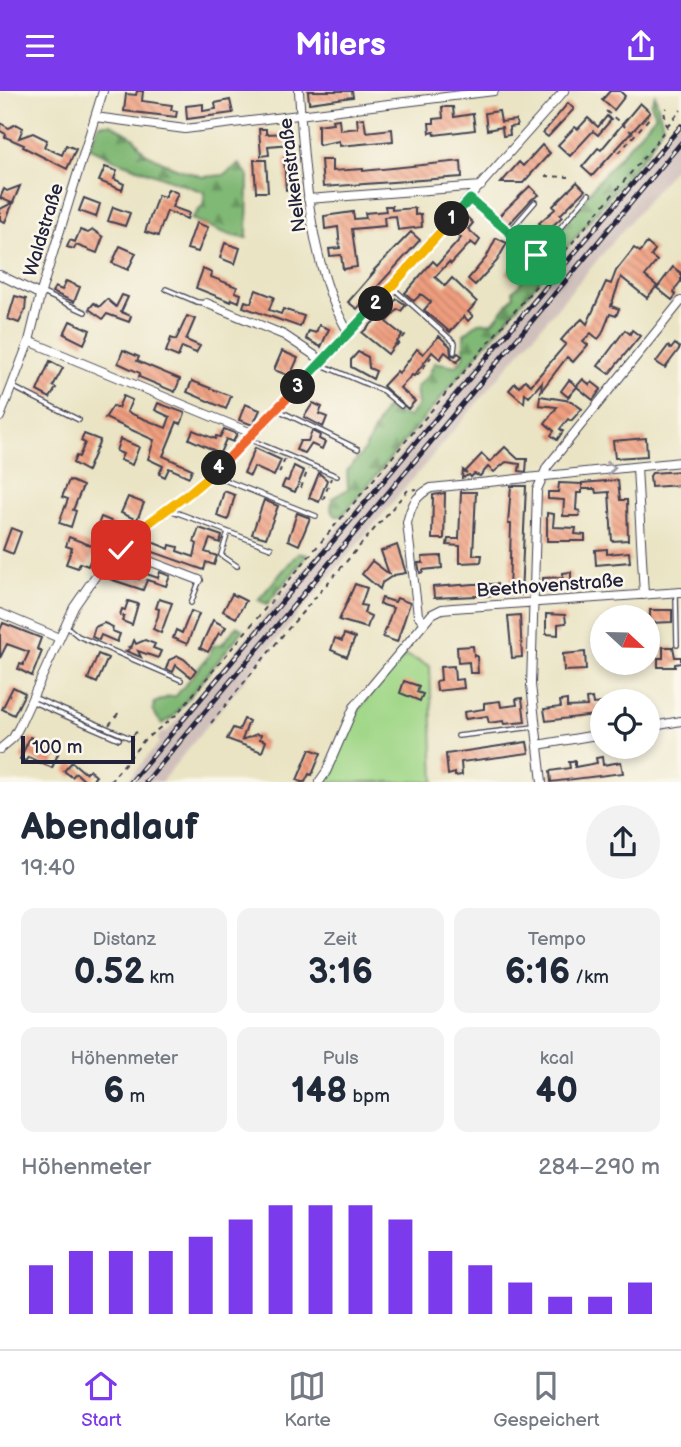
<!DOCTYPE html>
<html lang="de">
<head>
<meta charset="utf-8">
<style>
	:root { --surface:#fff; --page:#f2f2f3; --text:#1f2937; --muted:#747a83; --line:#e0e1e3; --accent:#7c3aed }
	body { margin:0; font-family:"Balsamiq Sans",sans-serif; background:var(--page); color:var(--text); height:100vh; display:flex; flex-direction:column; font-size:26px; white-space:nowrap }
	* { box-sizing:border-box; margin:0 }
	p { font-size:23px; color:var(--muted) }
	.icon { flex:none; width:38px; height:38px; fill:none; stroke:currentColor; stroke-width:2; stroke-linecap:round; stroke-linejoin:round }
	.map { position:relative; height:691px; overflow:hidden }
	.side { display:flex; flex-direction:column; background:var(--surface); flex:1 }
	.side>* { flex:none }
	.needle { width:46px; rotate:112deg }
	.buttons { position:absolute; left:590px; top:514px; display:grid; gap:14px }
	.buttons a { display:grid; place-items:center; width:70px; height:70px; border-radius:50%; background:var(--surface); box-shadow:0 4px 10px #0003; font-size:35px }
	.scale { position:absolute; left:21px; bottom:18px; width:114px; box-sizing:border-box; padding-left:7px; border:4px solid #22223b; border-top:0; font-size:19px; line-height:24px; white-space:nowrap; color:#22223b; -webkit-text-stroke:5px #fbf7ec; paint-order:stroke }
	.pin { position:absolute; display:grid; place-items:center; width:60px; height:60px; color:#fff; margin:-30px; border-radius:14px; box-shadow:0 4px 10px #0006 }
	.km { position:absolute; width:35px; height:35px; margin:-18px; border-radius:50%; background:#222; color:#fff; font-size:19px; line-height:35px; text-align:center }
	.round { display:grid; place-items:center; flex:none; width:74px; height:74px; border-radius:37px; background:var(--page) }
	.summary { display:flex; align-items:center; justify-content:space-between; height:119px; padding:0 21px }
	h1 { font-size:38px; font-weight:700; line-height:52px }
	.metrics { display:grid; grid-template-columns:repeat(3,1fr); gap:10px; height:119px; padding:7px 21px }
	.metrics div { display:grid; align-content:center; border-radius:14px; background:var(--page); text-align:center }
	.metrics b { font-size:35px; font-weight:700 }
	.metrics small { font-size:19px; font-weight:400 }
	.metrics p { font-size:19px }
	.chart { height:196px; padding:14px 21px }
	.chart p { display:flex; justify-content:space-between }
	.chart svg { width:100%; height:126px; margin-top:7px; stroke:var(--accent); stroke-width:6 }
	header { display:flex; justify-content:space-between; align-items:center; height:91px; padding:0 21px; background:var(--accent); color:#fff; font-size:32px; font-weight:700 }
	.tabs { display:flex; justify-content:space-around; align-items:center; height:98px; border-top:2px solid var(--line); background:var(--surface); font-size:19px; color:var(--muted) }
	.tabs a { display:grid; justify-items:center; gap:4px }
	.tabs .on { color:var(--accent) }
	.map>svg:first-child { display:block }
	.industrial { fill:#d0c0bc }
	.forest { fill:url(#forest-firs); stroke:#516d58; stroke-width:2 }
	.garden { fill:#a1d788; stroke:#627c62; stroke-width:2 }
	.building { fill:url(#building-back-hatch) }
	.lines { fill:none; stroke-linecap:round; stroke-linejoin:round }
	.lane-casing { stroke:#403f50; stroke-width:6 }
	.street-casing { stroke:#403f50; stroke-width:10 }
	.path { stroke:#403f50; stroke-width:2; stroke-dasharray:5 5; stroke-linecap:butt }
	.lane { stroke:#fff; stroke-width:3.5 }
	.street { stroke:#fff; stroke-width:8 }
	.rail-casing { stroke:#22223b; stroke-width:5 }
	.rail { stroke:#fbf7ec; stroke-width:2.5; stroke-dasharray:8; stroke-linecap:butt }
	.oneway { stroke:#9c9ca7 }
	.split-1-casing { stroke:#fff; stroke-width:14 }
	.split-2-casing { stroke:#fff; stroke-width:14 }
	.split-3-casing { stroke:#fff; stroke-width:14 }
	.split-4-casing { stroke:#fff; stroke-width:14 }
	.split-5-casing { stroke:#fff; stroke-width:14 }
	.split-1 { stroke:#22a559; stroke-width:9 }
	.split-2 { stroke:#f5b400; stroke-width:9 }
	.split-3 { stroke:#22a559; stroke-width:9 }
	.split-4 { stroke:#f0652b; stroke-width:9 }
	.split-5 { stroke:#f5b400; stroke-width:9 }
	.labels { text-anchor:middle; dominant-baseline:central; stroke-width:5; stroke-linejoin:round; paint-order:stroke }
	.street-label { font-size:19px; fill:#22223b; stroke:#fbf7ec }
</style>
</head>
<body>
<header><svg class="icon" aria-label="menu" viewBox="0 0 24 24"><path d="M4 6h16M4 12h16M4 18h16"/></svg>Milers<svg class="icon" aria-label="share" viewBox="0 0 24 24"><path d="M12 15V3M7 8l5-5 5 5M5 13v7h14v-7"/></svg></header>
<div class="map">
<svg width="681" height="691" viewBox="0 0 681 691">
	<defs>
		<pattern id="forest-firs" width="22" height="20" patternUnits="userSpaceOnUse" patternTransform="scale(1.75)"><rect width="22" height="20" fill="#80b874"/><path d="M5 1l3.5 6h-7zM16 11l3.5 6h-7z" fill="#689560"/></pattern>
		<pattern id="building-back-hatch" width="6" height="6" patternUnits="userSpaceOnUse" patternTransform="scale(1.75)"><rect width="6" height="6" fill="#f09e7f"/><path d="M-1 5l2 2M0 0l6 6M5-1l2 2" fill="none" stroke="#c28069"/></pattern>
	</defs>
	<rect width="100%" height="100%" fill="#fbf7ec"/>
	<filter id="ink" filterUnits="userSpaceOnUse"><feTurbulence type="fractalNoise" baseFrequency=".0143" numOctaves="2"/><feDisplacementMap in="SourceGraphic" scale="14" xChannelSelector="R" yChannelSelector="G"/><feConvolveMatrix kernelMatrix="1 2 1 2 8 2 1 2 1" color-interpolation-filters="sRGB"/></filter>
	<filter id="wash" filterUnits="userSpaceOnUse"><feTurbulence type="fractalNoise" baseFrequency=".00686" numOctaves="4" result="noise"/><feDisplacementMap in="SourceGraphic" scale="28" xChannelSelector="R" yChannelSelector="G"/><feGaussianBlur stdDeviation="1.57" result="paint"/><feColorMatrix in="noise" values="0 0 0 0 0 0 0 0 0 0 0 0 0 0 0 0 0 1.4 0 .05"/><feComposite in="paint" operator="in"/></filter>
	<g filter="url(#wash)">
		<rect width="100%" height="100%" fill="#eae4c4"/>
		<path class="industrial" d="M681,26v43l-49,59 -340,403 -131,160h-35l33,-39 -1,-5 3,-5 6,-1 34,-40z"/>
		<path class="forest" d="M655,4l8,30 -15,26 -306,365h-6l-5,-6 1,-12 16,-9 -1,-18 17,-20 21,-42 24,8 9,-12 -2,-18 12,-11 7,-14 21,4 8,-9v-23l14,-11 15,-1 21,-26 -1,-6 6,-4 7,-17 14,-14 59,-75 57,-65 -5,-11z
			M99,33h12l22,13 12,16 28,14 30,10 21,-2 15,-11 9,11 -1,63c-19,0 -37,-13 -56,-19l13,-15v-12l-89,-32 -26,-13z
			M298,462l10,2 -41,49 -9,-4z
			M237,535l6,4 -70,87 -11,7 -9,-12 1,-9 14,-6 8,-1 32,-39 5,-11 9,-2z"/>
		<path class="garden" d="M405,564l25,11 4,116h-109c12,-17 16,-38 25,-56 13,-28 35,-48 55,-71z"/>
		<g id="blocks">
			<path class="building" d="M137,0h6l-1,10 30,4 -1,5 6,1 -1,6 -52,-6 2,-17 10,1z
				M308,0h44l1,6 -44,6z
				M610,0h10l5,5 -11,14 -12,-10z
				M230,9l3,13 -46,6 -1,-13 17,-2v7l13,-2 -1,-6z
				M568,12l6,6 -26,28 -5,-4z
				M640,12l10,9 -58,64 -10,-9 16,-19 3,2z
				M442,16h11l1,10 19,-3 2,16 -40,5 -1,-3 -4,1 -1,-10h5v-4l9,-1z
				M499,20l2,11 15,-2 1,6 -8,1 1,8 -7,1 -1,-9 -15,3 -2,-17z
				M607,25l4,4 -13,15 -5,-4 -23,25 -12,-11 17,-18 3,2 10,-11 10,9z
				M364,27l2,14 26,-3 1,12 -53,5 -1,-5 -20,4 -1,-2v-18l15,-2 -1,-3 7,-1 1,11 18,-2 -1,-9z
				M0,32l9,5 7,-4 7,4 -4,10 14,-5 14,7 -3,7 18,8 4,-10 10,4 -9,20 -44,-22 1,-2 -19,-8 1,-3 -6,-3z
				M259,38h7v5l25,-1 1,11 -24,2 1,9 -8,1z
				M542,54l8,8 -27,30h-22l18,-21 4,4z
				M294,66l3,32 -11,1 -2,-32z
				M254,69h12l2,32h-12z
				M321,69h11v11l31,-2v2l98,-10 1,16 -139,10z
				M105,76l12,4 -3,8 10,5 -2,6 -23,-9z
				M577,91l8,8 -25,25 2,2 -15,14 2,2 -16,14 -7,-8 15,-14 -2,-2 16,-14 -2,-3z
				M20,95l-15,36 -5,-2v-11l12,-6 -12,-5 4,-9 3,2z
				M530,95l9,9 -7,4 -24,26 -9,-9z
				M168,98l10,4 -6,14 17,6 -2,6 -20,-8 -9,25 -13,-4 13,-37 7,2z
				M84,107l16,6 -4,13 -17,-6z
				M385,115h7v4l23,-2v7l6,-1 1,13 -24,3 -2,-14 -12,1 1,9 -33,3 5,38 -14,2 -2,-14 -11,1 -1,-7 11,-1 -2,-21 -13,2 -1,-13 29,-4 1,7 12,-1 -1,-5 21,-2z
				M113,116l17,6 -5,13 -17,-5z
				M467,126l6,6 -5,6 12,11 -4,6 -5,-4 -20,22 -2,-2 -14,15 10,9 7,-8 25,24 -9,10 5,4 -5,5 -4,-5 -14,16 -26,-22 7,-8 -10,-8 -7,7 -9,-8 28,-32 4,4 24,-27 -7,-6z
				M196,132l12,4 -10,25 -11,-3z
				M80,139l8,3 5,-3 10,7 -6,16 -21,-8 -2,4 -7,-2 3,-7 5,2z
				M411,141l9,8 -63,69 -9,-7 27,-31 -1,-1z
				M496,147l11,5 -10,18 -22,24 -7,-6 18,-21z
				M225,152l15,5 -5,16 -15,-6z
				M647,152l8,7 -4,6 6,5 -12,15 12,10 -10,12 -26,-21 -10,29 8,3 -3,7 -6,-2 -8,20 -4,5 -7,-6 -8,8 5,4 -15,17 -6,-5 -26,34 1,-9 -13,15 -4,-4 -1,10 -15,-13 6,-7 4,4 6,-7 6,5 35,-41 -5,-4 7,-8 14,-13 5,5 19,-42 5,2 5,-13 18,-23 6,4z
				M120,155l16,7 -8,17 -16,-7z
				M521,160l8,6 -15,22 -8,-6z
				M673,176l8,6v8l-6,8 -1,4 2,2 -4,5 -15,-12z
				M203,178l9,4 -1,4 26,10 -2,5 6,2 -2,8 -7,-3 -1,3 -35,-14z
				M66,190l14,6 -6,15 -22,-10 3,-5 7,3z
				M256,199l18,7 -5,13 12,4 2,-5 21,7 -4,11 -57,-20 2,-6 6,2z
				M122,204l6,2 -7,15 10,4 -2,6 -22,-8 -4,5 -14,-10 5,-6 5,4 8,-8 9,8z
				M15,205l11,3 -1,12 -6,12 -11,-4z
				M397,208l9,6 -5,6 -3,-2 -12,13 16,13 -14,19 -26,-21z
				M187,225l8,3 -9,21 14,6 -4,7 -14,-6 -4,10 -12,-5 5,-14 5,2z
				M70,230l20,9 -6,14 -20,-10z
				M319,234l10,4 -8,18 -15,-8 3,-8 7,2z
				M625,239l5,4 2,-4 8,6 -31,38 -11,-8z
				M439,245l11,10 1,9 4,1 3,-3 4,3 -5,6 -12,-10 -5,7 -8,-7 -18,24 -2,-1 -12,13 15,13 -7,8 -25,-23 14,-15 2,2 18,-24 6,5z
				M675,253l5,4 -15,20 -9,-6 12,-16 3,3z
				M123,259l16,7 -2,4 43,18 -5,13 -36,-15 1,-4 -22,-10z
				M282,260l16,7 -8,18 -16,-6z
				M358,261l10,5 1,11 7,3 -3,8 -22,-12v-7z
				M50,270l13,7 -10,18 3,2 -6,10 -13,-7z
				M583,288l7,6 2,-3 9,7 -8,11 -16,-13 -9,10 -7,-6 8,-11 8,6z
				M192,290l39,15 -5,13 -39,-17z
				M123,305l9,4 -5,12 39,16 4,-11 -15,-7 3,-7 27,10 -4,11 -4,-2 -14,34 29,13 -3,8 -20,-9 -4,9 -6,-3 4,-8 -15,-7 6,-19 -49,-22 8,-12 5,2z
				M540,305l31,5 11,8 -11,12 -3,-2 -8,10 3,2 -6,9 -6,-5 3,-4 -9,-8 12,-16 -18,-2z
				M313,312l9,4 -3,7 8,3 -4,10 -19,-10z
				M245,313l15,6 -7,15 -14,-5z
				M224,338l13,5 -4,8 -7,-3 -6,14 -31,-14 4,-9 22,9 1,-3 4,1z
				M312,340l8,4 -1,4 6,3 -3,7 -11,-5 -6,9 -9,-3 4,-9h8z
				M84,343l16,6 -13,31 -14,-8 3,-7 3,1 6,-14 -4,-2z
				M646,347l1,18 -32,2 -2,-17z
				M120,348l19,8 -7,18 -12,-5 3,-6 -7,-3z
				M505,356l13,12h9l-1,13 -7,-1 1,-7 -14,-2 -12,10 -6,-5 -8,9 -6,-2 -3,3 -2,-2 -7,3 1,-8 4,3 -2,-1 17,-18 8,8z
				M255,357l26,12 -7,16 -20,-9 -4,9 -6,-3z
				M294,375l10,5 -9,21 -13,-5 3,-7 3,1z
				M681,380v14l-30,2 -1,-11 2,-3z
				M319,382l8,7 -8,22 -10,-4z
				M69,389l14,6 -10,24 3,1 -5,16 -12,-4 9,-24 -6,-2z
				M618,389l2,20h7l1,40 -16,1 -3,-49 -13,1 -1,-4h-13v-6z
				M559,392l23,1v9h-5l-1,17 4,1 -1,5h-16l1,-16 -16,-1v-7h10z
				M511,395h15l-5,109 -12,-1 2,-70h-3z
				M224,400l11,4 -7,25 -11,-4z
				M461,401h15l-3,63h9l-1,7 -21,1v-17l-13,-1 1,-6h11z
				M445,402l-1,46h-12l1,-44z
				M128,406l16,6 -7,17 -16,-7z
				M264,409l14,6 -12,32 -14,-4z
				M297,422l13,5 -11,27 -11,-5z
				M547,422l7,1 -1,13 23,1 -1,6 10,1v6h-38z
				M101,426l15,6 -6,16 -4,-2 -7,21 -7,-2 -4,10 -8,-3 -2,5 -12,-4 6,-16 -6,-2 3,-9 26,10 5,-12 -5,-2z
				M11,437l10,4 -8,22 -10,-4z
				M199,437l23,8 -2,7 -10,-4 -5,13 12,4 -3,9 -8,-3 -2,8 -65,-23 3,-9 27,11 1,-4 8,2 -1,4 17,6 3,-13 -3,-2z
				M397,454l9,28 -12,2 -12,8 -2,6 -18,-15 10,-13 17,13 -8,-23z
				M607,458v5l22,-2 1,10 -34,3 -1,-15z
				M441,465l1,12 -19,2v2l-3,1 -2,-10h5l-1,-6z
				M114,476l25,12 2,-7 17,6 2,-6 10,4 -4,10 -19,-6 -4,10 -33,-11z
				M571,481v11l-16,1 1,8h-13v-14l20,-1v-4z
				M355,493l12,4 -6,17 5,1 -2,7 7,3 -4,12 -28,-8z
				M474,493h23l1,11 -64,3 -1,-11z
				M232,503l14,7 -10,17 -13,-7z
				M382,507l13,4 2,-4 13,5 -13,39 -14,-5 10,-29 -13,-4z
				M159,508l13,4 -11,30 -8,-4 5,-13 1,-7 -3,-1z
				M128,510l10,3 -6,21 -10,-4 2,-5 -4,-1 2,-6 3,1z
				M650,519h22v12l-22,1z
				M191,520l8,3 -12,30 -14,-6 3,-8 6,3z
				M546,523l19,1 1,8 -8,1v11l-12,-1z
				M520,524l2,42 -10,1 -4,-42z
				M213,529l13,7 -5,8 -2,-2 -11,19 -8,-4z
				M3,532l38,15 -4,11 5,2 -10,25 -14,-7 2,-5 3,1 6,-13 -22,-8 -7,14v-28z
				M104,532l9,4 -1,4 8,3 -3,8 -16,-7 -2,5 -7,-3 3,-10z
				M344,543l11,4 -8,19 -16,-7 4,-12 7,3z
				M134,549l2,4 9,-4 10,4 -2,4 8,3 -3,7 -20,-7 3,6 -15,-6 5,-3 -2,-1 3,-1z
				M473,555l1,10h3l1,17h-8l-1,-11 -11,1 -1,-16z
				M663,556h10l2,10h6v6l-6,1v3h-17v-9h5z
				M585,561l1,18 -22,1 -1,-17z
				M98,563l10,4 -11,25 -9,-4z
				M178,565l6,3 12,11 -5,7 -15,-12 -3,7 -7,-3 3,-9z
				M454,575l1,14 8,-1 1,9 -27,3 -1,-10 5,-1 -1,-13z
				M404,590l15,5 -2,6 6,2 -3,7 -20,-8z
				M13,596l12,6 -11,22 -12,-6z
				M522,607l3,24 -21,2 -1,-3 -14,2 -2,-7 -22,3 -1,-7 20,-3v-6l16,-2 1,6 16,-2 -1,-6z
				M592,607l1,6 9,-1v11l-56,7 -2,-12 17,-2 -1,-6 7,-1v7l20,-1 -1,-7z
				M244,628l5,2 -7,19 15,-6 4,1 -1,4 6,2 -4,11 -35,-13 6,-11 6,2z
				M30,646l10,5 -1,3 19,9 -6,14 -24,-11 -2,4 -6,-2z
				M527,651l2,11 -68,9 1,13 -7,1v-3l-7,2 -2,-21z
				M310,658l11,4 -9,22 -3,-1 -4,8h-4l-4,-2z
				M602,666l1,8 18,-3 2,11 -72,9 -1,-11 20,-3 -1,-6h3l3,-1v6l22,-4 -1,-5z
				M72,671l13,11 4,-3 7,6 -5,6h-5l-10,-9 -4,4 -8,-6z"/>
		</g>
	</g>
	<g filter="url(#ink)">
		<use href="#blocks" fill-opacity="0" stroke="#403f50" stroke-width="2"/>
		<g class="lines">
			<defs>
				<path id="lane" d="M469,108l67,57 53,-62
					M509,141l26,-30
					M393,197l62,55 -1,9
					M166,198l31,13 9,1
					M43,202l42,19
					M322,274l61,26 18,15
					M13,296l66,33
					M278,319l80,39
					M251,349l86,36
					M212,384l104,41
					M170,419l101,38
					M228,441l-7,23 16,11
					M676,503l1,51
					M191,512l8,-21
					M66,535l12,10 103,44
					M33,606l97,41
					M33,611l86,37
					M458,645l76,-9"/>
				<path id="street" d="M299,0c5,74 10,178 50,242
					M95,26l90,12 309,-38
					M308,108l173,-13
					M0,184l41,20
					M206,212l78,32 39,26
					M29,250l225,93
					M0,326l29,-76 12,-49 62,-201
					M637,376l7,128
					M115,457l84,32
					M0,522l59,25
					M424,531l-6,-7 -11,-92c4,-17 8,-27 24,-35l250,-26
					M648,636l33,-6
					M538,654l64,-11
					M0,658l13,-11 6,-11 55,-120 41,-59 73,-54 61,-55 100,-106 215,-242
					M319,691l7,-10 28,-65 78,-93 10,-5 11,-1 228,-16
					M542,691l-11,-97 6,-195 10,-23 134,-166"/>
			</defs>
			<use href="#lane" class="lane-casing"/>
			<use href="#street" class="street-casing"/>
			<path class="path" d="M606,20l28,23
				M667,35l14,-16
				M619,62l32,-37
				M545,85l24,1
				M396,255l10,-12
				M417,285l14,-19
				M279,382l6,-14
				M301,397l7,-19
				M323,409l8,-22
				M211,632l71,-87 126,-146 8,-1
				M109,634l11,-14
				M133,644l6,-5
				M110,691l34,-42 31,-24 475,-566 17,-23 -3,-16 3,-3"/>
			<use href="#lane" class="lane"/>
			<use href="#street" class="street"/>
			<defs>
				<path id="rail" d="M131,691l550,-656
					M146,691l535,-639"/>
			</defs>
			<use href="#rail" class="rail-casing"/>
			<use href="#rail" class="rail"/>
		</g>
		<defs><path id="oneway-chevron" d="M-2-3.5L2.5 0L-2 3.5" fill="none" stroke-width="1.6" stroke-linecap="round" stroke-linejoin="round" transform="scale(1.75)"/></defs>
		<use class="oneway" href="#oneway-chevron" transform="translate(611 377) rotate(-4)"/>
	</g>
	<g class="lines" filter="url(#ink)">
		<defs>
			<path id="split-1" d="M452,128l18,-20 66,56"/>
			<path id="split-2" d="M376,213l76,-85"/>
			<path id="split-3" d="M298,296l78,-83"/>
			<path id="split-4" d="M219,377l79,-81"/>
			<path id="split-5" d="M121,459l-6,-2 73,-54 31,-26"/>
		</defs>
		<use href="#split-1" class="split-1-casing"/>
		<use href="#split-2" class="split-2-casing"/>
		<use href="#split-3" class="split-3-casing"/>
		<use href="#split-4" class="split-4-casing"/>
		<use href="#split-5" class="split-5-casing"/>
		<use href="#split-1" class="split-1"/>
		<use href="#split-2" class="split-2"/>
		<use href="#split-3" class="split-3"/>
		<use href="#split-4" class="split-4"/>
		<use href="#split-5" class="split-5"/>
	</g>
	<g class="labels">
		<g class="street-label">
			<text transform="translate(293 84) rotate(-97)">Nelkenstraße</text>
			<text transform="translate(44 139) rotate(-73)">Waldstraße</text>
			<text transform="translate(550 495) rotate(-4)">Beethovenstraße</text>
		</g>
	</g>
</svg>
<div class="buttons">
<a><svg class="needle" viewBox="-14 -14 28 28"><path d="M0-13l5 13h-10z" fill="#e53935"/><path d="M0 13l5-13h-10z" fill="#747a83"/></svg></a>
<a><svg class="icon" aria-label="locate" viewBox="0 0 24 24"><circle cx="12" cy="12" r="6"/><path d="M12 2v4M12 18v4M2 12h4M18 12h4"/></svg></a>
</div>
<div class="scale">100 m</div>
<div class="pin" style="left:536px;top:164px;background:#1e9e55"><svg class="icon" aria-label="arrive" viewBox="0 0 24 24"><path d="M6 21V4h12l-3 4 3 4H6"/></svg></div>
<div class="pin" style="left:121px;top:459px;background:#d93025"><svg class="icon" aria-label="check" viewBox="0 0 24 24"><path d="M5 12l5 5 9-10"/></svg></div>
<b class="km" style="left:452px;top:128px">1</b>
<b class="km" style="left:376px;top:213px">2</b>
<b class="km" style="left:298px;top:296px">3</b>
<b class="km" style="left:219px;top:377px">4</b>
</div>
<section class="side">
<div class="summary"><div><h1>Abendlauf</h1><p>19:40</p></div><a class="round"><svg class="icon" aria-label="share" viewBox="0 0 24 24"><path d="M12 15V3M7 8l5-5 5 5M5 13v7h14v-7"/></svg></a></div>
<div class="metrics">
<div><p>Distanz</p><b>0.52<small> km</small></b></div>
<div><p>Zeit</p><b>3:16</b></div>
<div><p>Tempo</p><b>6:16<small> /km</small></b></div>
</div>
<div class="metrics">
<div><p>Höhenmeter</p><b>6<small> m</small></b></div>
<div><p>Puls</p><b>148<small> bpm</small></b></div>
<div><p>kcal</p><b>40</b></div>
</div>
<div class="chart"><p><span>Höhenmeter</span>284–290 m</p>
<svg viewBox="0 0 160 44" preserveAspectRatio="none"><path d="M5 44V27M15 44V22M25 44V22M35 44V22M45 44V17M55 44V11M65 44V6M75 44V6M85 44V6M95 44V11M105 44V22M115 44V27M125 44V33M135 44V38M145 44V38M155 44V33"/></svg>
</div>
</section>
<nav class="tabs">
<a class="on"><svg class="icon" aria-label="home" viewBox="0 0 24 24"><path d="M3 11l9-7 9 7M6 9v11h12V9"/></svg>Start</a>
<a><svg class="icon" aria-label="map" viewBox="0 0 24 24"><path d="M3 6l6-2 6 2 6-2v14l-6 2-6-2-6 2zM9 4v14M15 6v14"/></svg>Karte</a>
<a><svg class="icon" aria-label="saved" viewBox="0 0 24 24"><path d="M7 4h10v16l-5-4-5 4z"/></svg>Gespeichert</a>
</nav>
</body>
</html>
